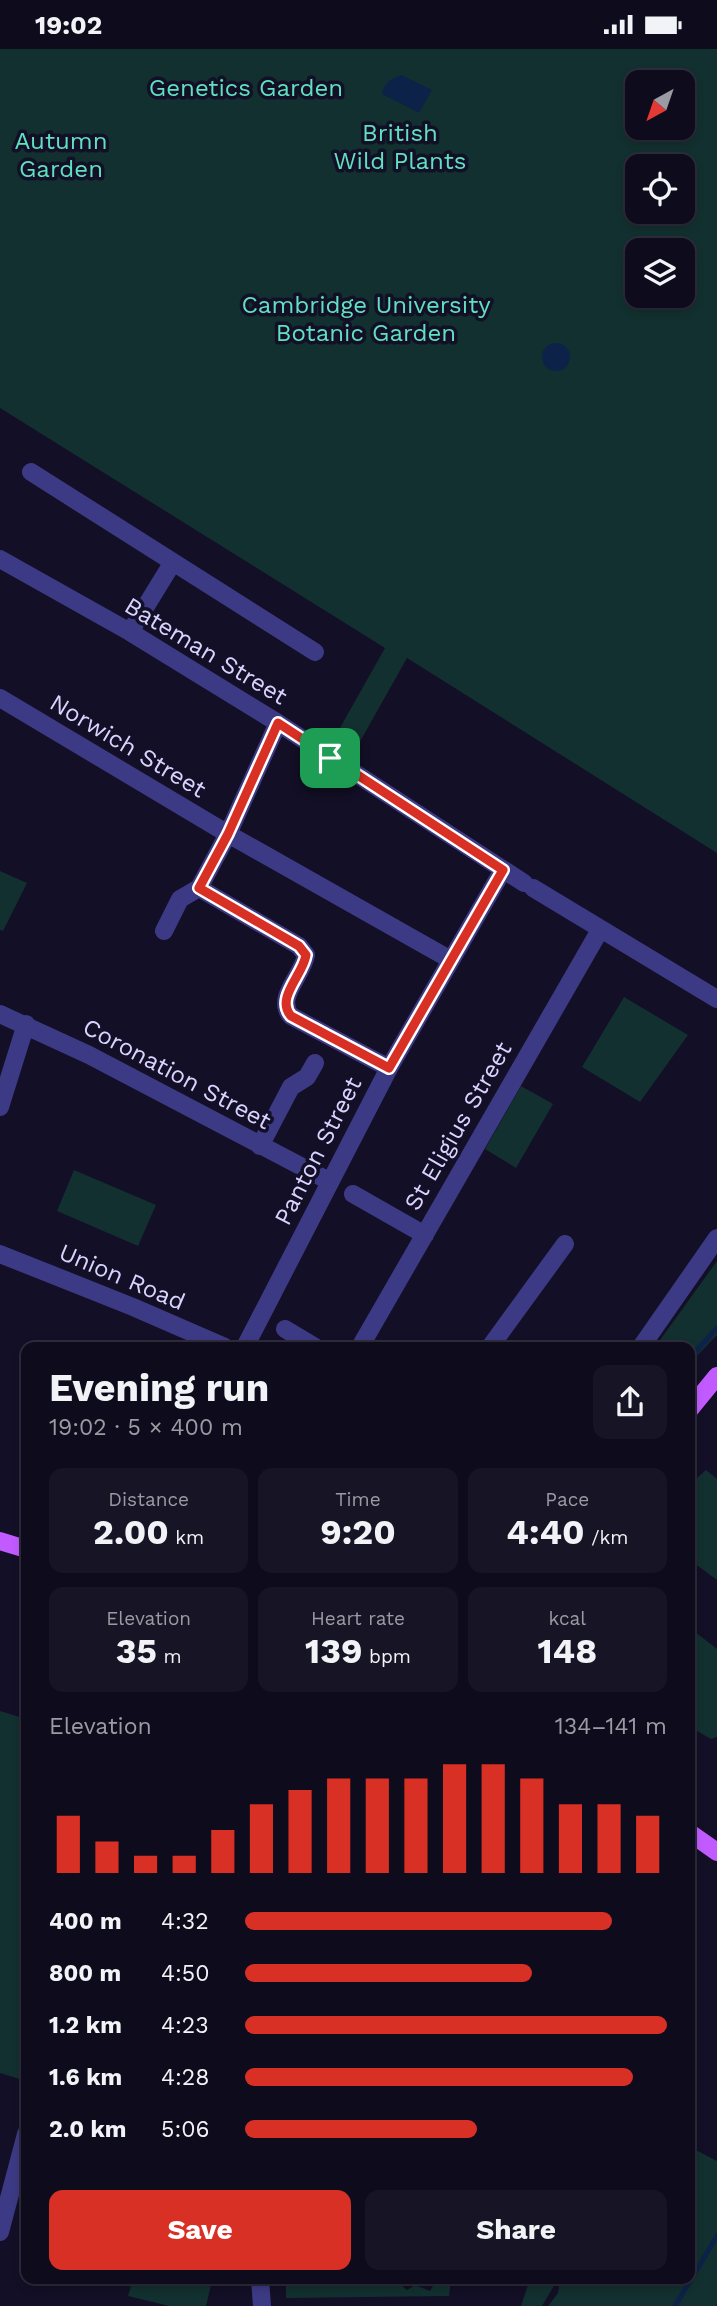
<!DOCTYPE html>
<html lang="en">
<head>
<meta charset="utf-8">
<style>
	:root { --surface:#0e0b1c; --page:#171425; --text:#f1f3f6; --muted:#9b9ba3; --line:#2e2b3b; --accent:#d93025 }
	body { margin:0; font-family:"Work Sans",sans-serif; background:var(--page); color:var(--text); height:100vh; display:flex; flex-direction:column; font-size:26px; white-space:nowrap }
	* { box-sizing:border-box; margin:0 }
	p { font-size:23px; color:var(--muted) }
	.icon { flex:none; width:38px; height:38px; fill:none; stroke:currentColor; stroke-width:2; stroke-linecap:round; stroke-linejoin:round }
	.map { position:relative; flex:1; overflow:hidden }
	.drawer { position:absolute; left:21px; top:1293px; width:674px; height:942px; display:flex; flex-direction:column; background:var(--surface); border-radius:14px; box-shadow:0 4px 10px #0003,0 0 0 2px var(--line) }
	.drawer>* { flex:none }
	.needle { width:46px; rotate:220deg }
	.controls { position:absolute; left:625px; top:21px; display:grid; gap:14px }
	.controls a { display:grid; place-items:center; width:70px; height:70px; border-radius:14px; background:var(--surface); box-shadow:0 4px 10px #0003,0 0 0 2px var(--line); font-size:35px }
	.pin { position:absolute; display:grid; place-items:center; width:60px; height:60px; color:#fff; margin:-30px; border-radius:14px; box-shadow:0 4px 10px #0006 }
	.round { display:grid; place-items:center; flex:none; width:74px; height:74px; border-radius:14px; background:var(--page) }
	.head { display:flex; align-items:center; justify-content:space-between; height:119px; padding:0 28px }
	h1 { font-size:38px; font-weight:700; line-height:52px }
	.stats { display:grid; grid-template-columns:repeat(3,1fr); gap:10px; height:119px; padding:7px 28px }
	.stats div { display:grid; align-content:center; border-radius:14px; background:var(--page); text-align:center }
	.stats b { font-size:35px; font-weight:700 }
	.stats small { font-size:19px; font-weight:400 }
	.stats p { font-size:19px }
	.chart { height:196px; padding:14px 28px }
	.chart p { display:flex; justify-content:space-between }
	.chart svg { width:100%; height:126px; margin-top:7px; stroke:var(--accent); stroke-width:6 }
	.action { display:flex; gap:14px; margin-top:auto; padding:14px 28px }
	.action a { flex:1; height:80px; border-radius:14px; background:var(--accent); color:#fff; font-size:28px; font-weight:700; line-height:80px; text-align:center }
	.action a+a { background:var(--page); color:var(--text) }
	ul { padding:0 28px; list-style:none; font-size:23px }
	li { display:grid; grid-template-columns:112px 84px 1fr; align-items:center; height:52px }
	li i { height:18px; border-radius:9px; background:var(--accent) }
	.status { display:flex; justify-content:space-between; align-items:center; height:49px; padding:0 35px; background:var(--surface); direction:ltr }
	.status svg { height:19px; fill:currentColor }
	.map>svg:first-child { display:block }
	.green { fill:#12302f; fill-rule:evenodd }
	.water { fill:#0c2248 }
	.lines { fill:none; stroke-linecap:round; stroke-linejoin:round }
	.stream { stroke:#0c2248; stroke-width:5 }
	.minor { stroke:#3d3a85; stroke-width:18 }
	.major { stroke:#c25bff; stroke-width:18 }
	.route-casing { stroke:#fff; stroke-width:14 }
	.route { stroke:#d93025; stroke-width:9 }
	.labels { text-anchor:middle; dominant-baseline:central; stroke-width:7; stroke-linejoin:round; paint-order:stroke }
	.park-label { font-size:24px; fill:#5fe0c0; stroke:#130f26 }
	.street-label { font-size:24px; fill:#d9d4ff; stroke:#130f26 }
</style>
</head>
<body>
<div class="status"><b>19:02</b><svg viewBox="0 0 49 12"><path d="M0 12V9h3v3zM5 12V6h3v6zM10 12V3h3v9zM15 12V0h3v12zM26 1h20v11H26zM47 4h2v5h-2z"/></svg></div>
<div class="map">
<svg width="717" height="2257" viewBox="0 0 717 2257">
	<rect width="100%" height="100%" fill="#130f26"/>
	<path class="green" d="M0,0h717v804l-310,-195 -59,105 -20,-14 57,-101 -385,-240zM637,33h45v46h-45zM637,117h45v46h-45zM637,201h45v46h-45z
		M0,822l27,12 -24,48 -3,-1z
		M624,948l64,38 -48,67 -58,-35z
		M521,1037l32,18 -37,64 -31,-19z
		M74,1121l82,35 -18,41 -81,-35z
		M717,1212v74l-27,28v-16h-35z
		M706,1421l11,9v101l-27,-20v-76z
		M690,1579l27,21v88l-6,2 -21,-12z
		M0,1662l26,8v362l-26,-8z
		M690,2098l27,14v145h-169l10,-13 2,-14h130z
		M133,2230h52l26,6 -5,21h-37l-41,-10z
		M286,2230h115v6l6,5 8,-5 15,6c5,-9 10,-14 21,-12l-2,17 -163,2z
		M530,2230h25v5l-13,22h-21z"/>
	<path class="water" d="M401,26l31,15 -13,23 -37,-19c2,-11 9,-15 19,-19z
		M542 308a14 14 0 1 1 28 0a14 14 0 1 1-28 0Z"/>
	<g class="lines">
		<path class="stream" d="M690,1309l27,-30
			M675,2257l42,-70"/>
		<path class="minor" d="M31,423l284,180
			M0,510l130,73 148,91 246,160
			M130,583l43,-70
			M0,649l228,136 223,126
			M199,839l100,58 7,9c-3,20 -31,43 -15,61l98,52
			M199,839l29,-54 50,-111
			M533,839l184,111
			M164,882l16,-32 19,-11
			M0,965l89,41 240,126
			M0,1058l26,-83
			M260,1097l31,-59 16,-10 8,-14
			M353,1145l72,41
			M0,1205l133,53 92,40
			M285,1280l30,18
			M245,1298l144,-279 114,-198
			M360,1298l240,-417
			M490,1298l75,-103
			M641,1298l76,-109
			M0,2183l26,-98
			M260,2230l2,27"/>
		<path class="major" d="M690,1360l27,-33
			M0,1492l26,8
			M690,1784l27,19"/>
	</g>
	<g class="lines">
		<defs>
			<path id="route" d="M278,674l225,147 -114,198 -98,-52c-16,-18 12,-41 15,-61l-7,-9 -100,-58 29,-54z"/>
		</defs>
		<use href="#route" class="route-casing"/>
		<use href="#route" class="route"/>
	</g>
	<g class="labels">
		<g class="park-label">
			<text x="246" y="39">Genetics Garden</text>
			<text x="400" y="84">British<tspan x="400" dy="28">Wild Plants</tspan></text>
			<text x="61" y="92">Autumn<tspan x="61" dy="28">Garden</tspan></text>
			<text x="366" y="256">Cambridge University<tspan x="366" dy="28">Botanic Garden</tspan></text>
		</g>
		<g class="street-label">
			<text transform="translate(206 602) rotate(31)">Bateman Street</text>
			<text transform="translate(128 697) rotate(31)">Norwich Street</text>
			<text transform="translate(177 1025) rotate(28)">Coronation Street</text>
			<text transform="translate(458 1077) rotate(-60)">St Eligius Street</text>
			<text transform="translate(318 1102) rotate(-63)">Panton Street</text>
			<text transform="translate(122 1228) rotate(23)">Union Road</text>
		</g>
	</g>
</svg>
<div class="controls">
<a><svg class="needle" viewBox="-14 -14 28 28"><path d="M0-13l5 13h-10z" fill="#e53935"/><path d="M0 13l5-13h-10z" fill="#9b9ba3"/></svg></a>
<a><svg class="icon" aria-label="locate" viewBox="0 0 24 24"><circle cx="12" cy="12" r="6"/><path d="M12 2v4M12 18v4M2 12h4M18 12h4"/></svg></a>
<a><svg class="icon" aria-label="layers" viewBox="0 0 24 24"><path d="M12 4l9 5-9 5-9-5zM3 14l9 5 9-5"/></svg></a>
</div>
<div class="pin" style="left:330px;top:709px;background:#1e9e55"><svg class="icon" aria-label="arrive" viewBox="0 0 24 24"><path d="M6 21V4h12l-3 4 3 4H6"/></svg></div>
<section class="drawer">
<div class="head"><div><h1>Evening run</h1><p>19:02 · 5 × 400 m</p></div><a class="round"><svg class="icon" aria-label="share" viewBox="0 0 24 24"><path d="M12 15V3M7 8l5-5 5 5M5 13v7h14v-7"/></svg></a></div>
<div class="stats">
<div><p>Distance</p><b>2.00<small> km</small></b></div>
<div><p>Time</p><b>9:20</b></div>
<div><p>Pace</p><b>4:40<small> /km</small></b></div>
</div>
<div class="stats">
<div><p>Elevation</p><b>35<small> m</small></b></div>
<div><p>Heart rate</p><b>139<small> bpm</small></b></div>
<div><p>kcal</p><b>148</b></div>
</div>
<div class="chart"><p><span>Elevation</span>134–141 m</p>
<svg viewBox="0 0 160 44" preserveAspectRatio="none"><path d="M5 44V24M15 44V33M25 44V38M35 44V38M45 44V29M55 44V20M65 44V15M75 44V11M85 44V11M95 44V11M105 44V6M115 44V6M125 44V11M135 44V20M145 44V20M155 44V24"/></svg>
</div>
<ul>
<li><b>400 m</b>4:32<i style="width:87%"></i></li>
<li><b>800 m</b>4:50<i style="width:68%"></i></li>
<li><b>1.2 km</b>4:23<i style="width:100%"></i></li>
<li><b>1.6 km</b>4:28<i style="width:92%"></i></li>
<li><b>2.0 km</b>5:06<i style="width:55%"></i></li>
</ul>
<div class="action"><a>Save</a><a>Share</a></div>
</section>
</div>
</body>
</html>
